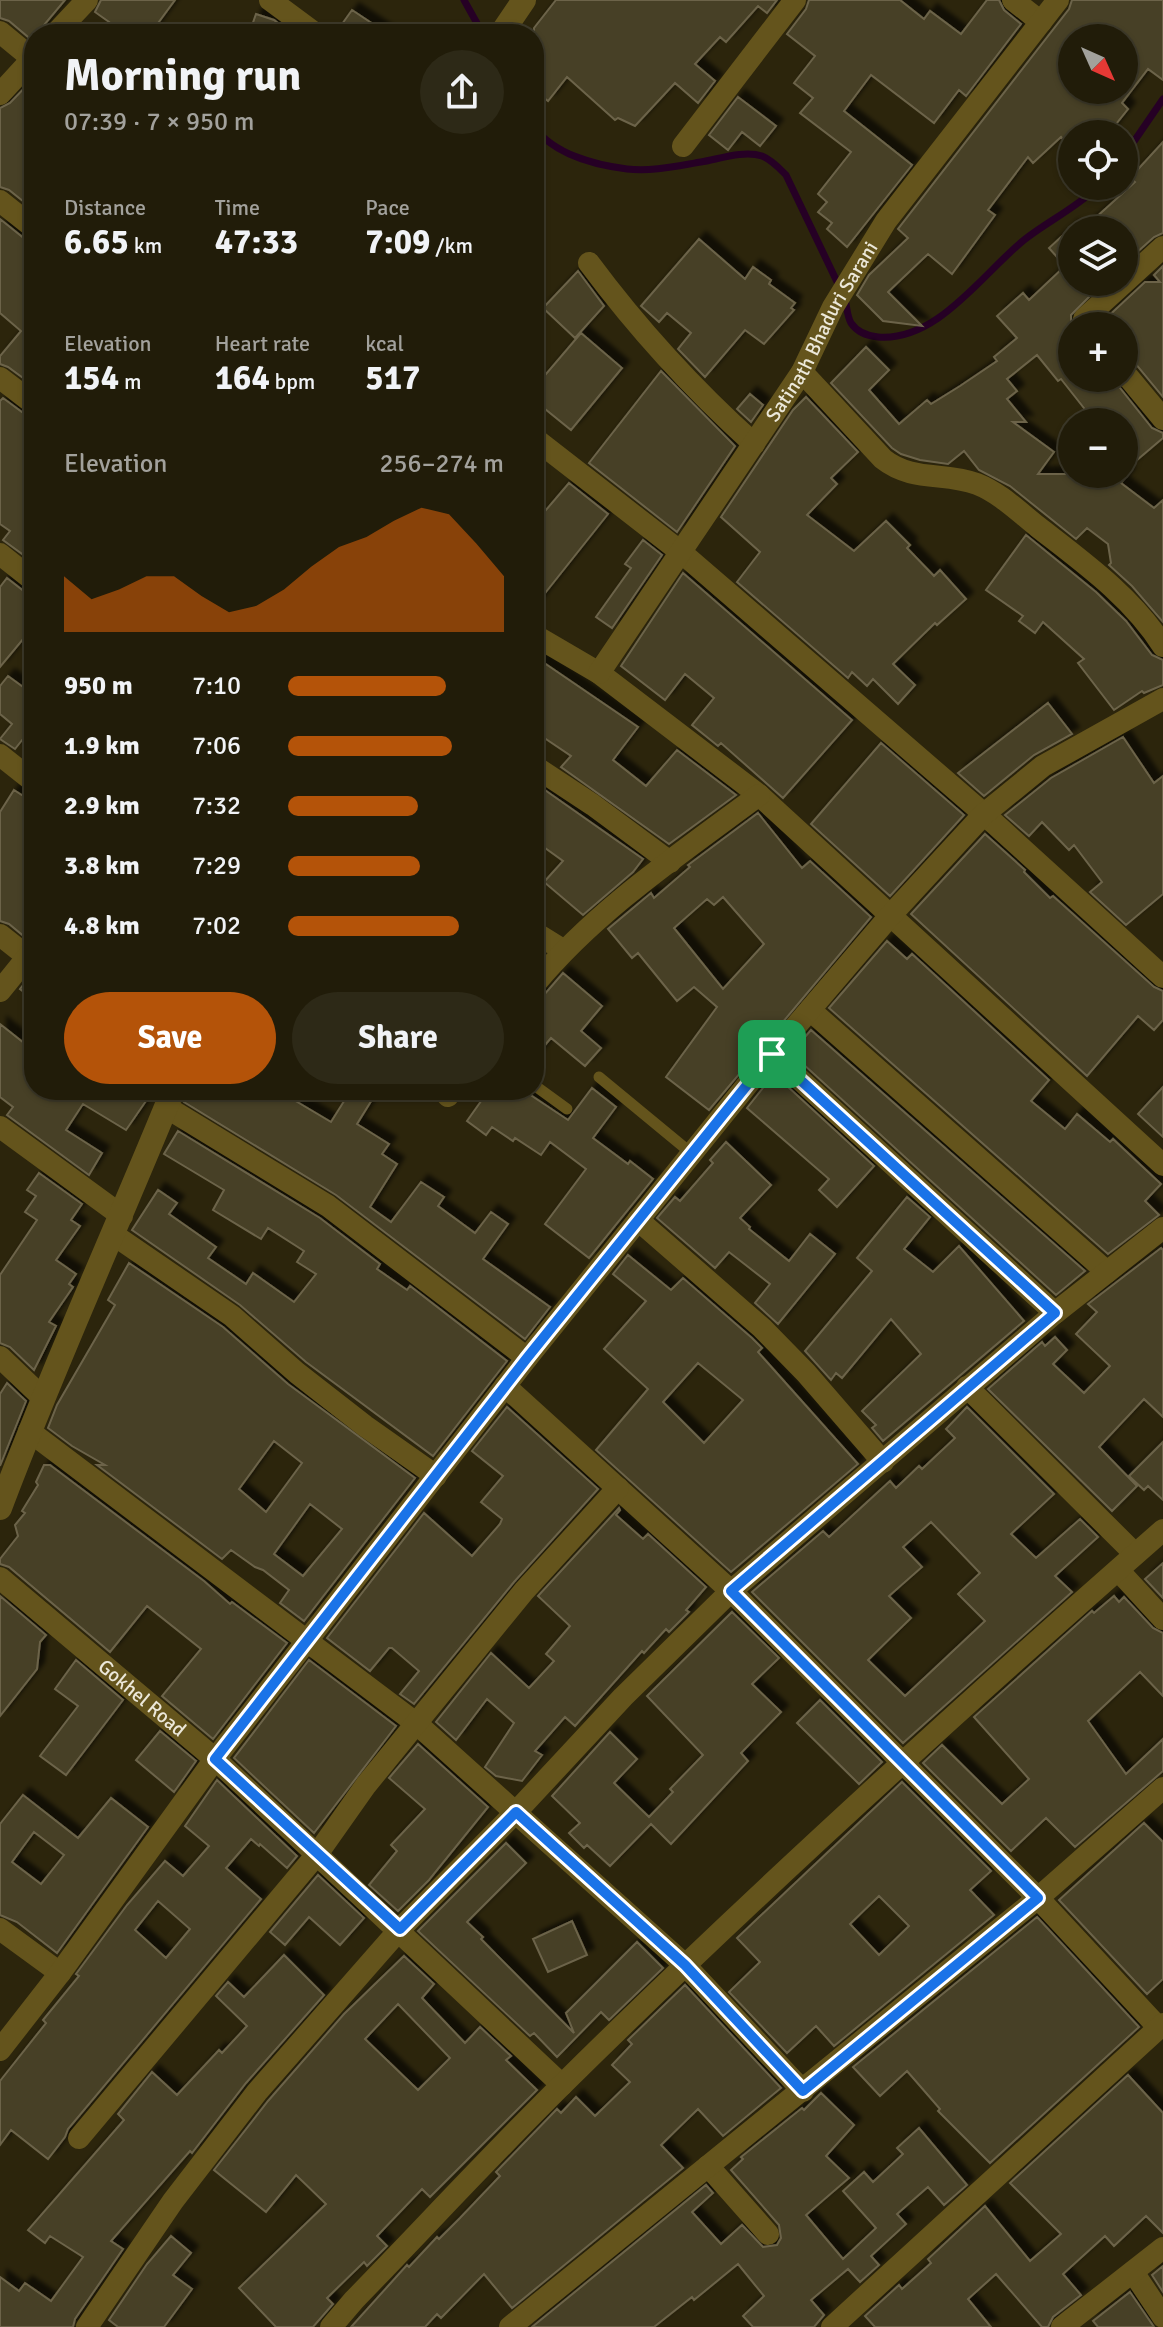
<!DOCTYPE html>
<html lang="en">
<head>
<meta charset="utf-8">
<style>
	:root { --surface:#211c09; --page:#2d2917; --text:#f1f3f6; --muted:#a2a19c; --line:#3e3a2a; --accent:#b45309 }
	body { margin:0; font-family:Signika,sans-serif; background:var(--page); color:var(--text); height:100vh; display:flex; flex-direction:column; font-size:30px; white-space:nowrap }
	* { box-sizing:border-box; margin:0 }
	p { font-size:26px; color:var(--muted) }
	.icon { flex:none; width:44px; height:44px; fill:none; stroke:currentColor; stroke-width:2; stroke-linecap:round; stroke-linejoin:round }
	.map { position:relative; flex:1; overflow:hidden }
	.panel { position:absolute; left:24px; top:24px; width:520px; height:1076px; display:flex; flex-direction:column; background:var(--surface); border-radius:32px; box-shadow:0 2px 6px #0004,0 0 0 2px var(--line) }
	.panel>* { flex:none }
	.needle { width:52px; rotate:135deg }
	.controls { position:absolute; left:1058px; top:24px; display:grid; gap:16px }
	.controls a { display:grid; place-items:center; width:80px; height:80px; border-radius:50%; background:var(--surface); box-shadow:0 2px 6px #0004,0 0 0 2px var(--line); font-size:40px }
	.pin { position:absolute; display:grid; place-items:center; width:68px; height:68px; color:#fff; margin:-34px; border-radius:16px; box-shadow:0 4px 12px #0006 }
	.round { display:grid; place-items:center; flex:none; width:84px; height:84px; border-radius:42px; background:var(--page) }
	.head { display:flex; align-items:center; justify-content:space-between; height:136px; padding:0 40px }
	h1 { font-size:44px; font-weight:700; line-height:60px }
	.metrics { display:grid; grid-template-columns:repeat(3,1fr); gap:12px; height:136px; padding:8px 40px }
	.metrics div { display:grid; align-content:center }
	.metrics b { font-size:34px; font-weight:700 }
	.metrics small { font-size:22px; font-weight:400 }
	.metrics p { font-size:22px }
	.chart { height:224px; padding:16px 40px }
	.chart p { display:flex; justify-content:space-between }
	.chart svg { width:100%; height:144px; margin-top:8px; fill:var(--accent); opacity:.7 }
	.cta { display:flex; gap:16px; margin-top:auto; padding:16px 40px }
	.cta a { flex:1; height:92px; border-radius:48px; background:var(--accent); color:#fff; font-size:32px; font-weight:700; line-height:92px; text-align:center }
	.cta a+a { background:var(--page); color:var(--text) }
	ul { padding:0 40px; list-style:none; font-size:26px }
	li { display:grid; grid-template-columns:128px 96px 1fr; align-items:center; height:60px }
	li i { height:20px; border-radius:10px; background:var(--accent) }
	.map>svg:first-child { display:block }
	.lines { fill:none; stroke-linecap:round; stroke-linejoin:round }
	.stream { stroke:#260025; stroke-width:7 }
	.building { fill:#463f26; stroke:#6c644a; stroke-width:2; fill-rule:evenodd; filter:url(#shadow) }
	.service { stroke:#64541c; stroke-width:11 }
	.minor { stroke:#64541c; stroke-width:22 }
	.tertiary { stroke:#64541c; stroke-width:24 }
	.route-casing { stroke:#fff; stroke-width:16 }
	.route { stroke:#1a73e8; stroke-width:10 }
	.labels { text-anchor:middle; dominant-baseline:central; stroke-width:7; stroke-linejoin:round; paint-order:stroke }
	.street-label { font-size:20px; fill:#ece8d9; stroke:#221b03 }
</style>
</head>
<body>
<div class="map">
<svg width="1163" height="2327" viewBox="0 0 1163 2327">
	<defs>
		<filter id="shadow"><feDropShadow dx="7" dy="-7" stdDeviation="2" flood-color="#0009"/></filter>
	</defs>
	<rect width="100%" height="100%" fill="#2c250c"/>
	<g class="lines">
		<path class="stream" d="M464,0l19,34
			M534,127c20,27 60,38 93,42 24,3 50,-3 74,-7 18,-3 43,-12 61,-6 10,4 17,12 24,19l54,113
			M1124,156l39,-57
			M845,299c2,8 2,17 6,24 6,9 17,13 27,14 59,5 104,-63 146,-97 24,-19 52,-32 75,-54"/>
	</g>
	<path class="building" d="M0,0h65l-21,25 -3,9h-7v8l-25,-21 -9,-3z
		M101,0h74l-25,34h-24l-31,-22z
		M556,0h221l-10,13 -9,-7 -32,36 -6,-5 -25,27 20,17 -17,22 -23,-20 -40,43 -17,-8 -3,2 -48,-43 -19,24 -14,-11v-62z
		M809,0h91l24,19 6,-8 31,23 26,-34h12l5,10 17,14 -55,72 -7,-6 -25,33 -63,-48 -27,36 68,54 -65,82 -20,-18 5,-6 -14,-11 9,-10 -9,-8 33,-42 -51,-39 13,-15 -19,-15 21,-27 -28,-22 19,-25z
		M1072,0h91v80l-15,-11 -26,34 6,6 -20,25h-36v14l-11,-11 -28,26 -5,-6 -40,53 7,5 -43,59 -24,-20 -40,38 34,34 -39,-5 -26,-26 12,-20 39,-37 -10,-9 171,-220zM1072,38h52v52h-52z
		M352,10l36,24h-53z
		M256,14l18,6 18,14h-43z
		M34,78v132l-25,-20 -9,-3v-79l10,-5z
		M738,97l38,29 -16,20 -18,-14 -14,18 -19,-15z
		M1163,142v91l-9,4 -19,17 -11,-12v-12h-42l53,-48 -5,-4z
		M0,219l25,20 9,3v144l-26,-19 -8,-3v-8l21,-25 -21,-18z
		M1072,227v55h32l-33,33 1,63h40l40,50 11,5v5l-39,33v-49h-29l-34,-43 -3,2 -21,-26 -30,24 10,12 -10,8 19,23h-13l41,30 -16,22h90l-7,9 33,25 9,-8v122l-31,-36 -23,-21 2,-2 -3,-19 -21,-16 -11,11 -66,-53 -31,-16 -15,-19 -16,13 -28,-4 -19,-6 -9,-6 -61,-65 35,-36 23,23 -20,20 30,34 28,-24 4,4 29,-18 37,-25 -3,-4 23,-19 -20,-22 26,-23 6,7 36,-34 -16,-18z
		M699,239l46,40 8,-12 18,13 -2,4 26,19 -4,5 3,2 -30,34 -19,-14 -40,47 -27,-28 13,-16 -24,-20 -8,9 -18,-16z
		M1163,266v131l-28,-34 -11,-5v-32h-21l-1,-4 43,-40h15l-6,-7z
		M578,271l26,35 -29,32 -32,-30z
		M581,333l41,35 -51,62 -37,-30v-12z
		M661,371l74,75 -58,86 -88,-69z
		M750,394l13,11 -12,17 -14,-13z
		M806,397l52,55 -27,26 6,6 -30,31 47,36 32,-30 24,24 -3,3 27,28 6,-6 26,29 -29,26 -2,-2 -42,41 22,21 -17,19 -25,-25 -6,7 -15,-14 -4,6 -111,-96 23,-30 -39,-35 72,-107z
		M3,398l23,17 8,3v134l-5,7 -26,-19 7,-9 -10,-7v-123z
		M569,483l39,31 -74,93v-83z
		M1026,535l70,57 30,29 26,34 11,5v25l-19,8 -2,-2 -28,19 -36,-47 6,-4 -41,-37 -8,11 -16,-12 4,-5 -37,-26z
		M643,540l19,15 -50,73 -16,-11 35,-49 -6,-4z
		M683,573l169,147 -69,78 -62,-55 -3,3 -26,-21 22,-27 -29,-24 -20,26 -44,-34z
		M7,578l18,14 9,3v31l-34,41v-80z
		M534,656l104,71 -25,33 33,26 31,-36 59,45 -67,49 -108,-77 10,-11 -37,-25z
		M8,676l26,19v30l-19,24 -15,-10 12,-15 -12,-10v-28z
		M1048,703l24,31 -38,21 -50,41 -26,-23z
		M1123,737l31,46 9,-7v118l-37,31 -36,-33 12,-10 -28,-37 -5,5 -27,-28 -13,14 -24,-21 46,-37z
		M881,743l83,72 -74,81 -79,-72z
		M542,788l101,71 -10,13 -50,43 -39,-33 19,-21 -29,-21v-42z
		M14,790l20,13v132l-8,3 -17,-14 -9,-3v-109z
		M758,813l44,55 8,-7 61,56 -162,193 -43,-33 51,-70 -23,-20 -17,14 -39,-48 -6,5 -24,-29 43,-36 3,5 36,-31 -2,-2zM723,897l41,47 -41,45 -49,-61 33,-29 7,6z
		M985,834l40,36 -1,2 26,26 3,-2 101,91 9,4v29l-9,10 -16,-14 -51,60 -176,-162z
		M887,941l20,18 5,-5 137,126 -18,21 34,28 12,-15 33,28 3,-3 48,45 -16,17 14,14 -51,39 -279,-246z
		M34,971v29l-14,-11z
		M563,973l39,33 -21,25 20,17 -16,18 -34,-28 -17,20v-59l10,-4z
		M0,1024l34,27v39h112l-6,8 6,3 -20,29 -43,-26 -17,26 36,23 -13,22 -82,-60 6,-8 -13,-10z
		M811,1030l274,241 -29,24 -265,-242z
		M774,1074l100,92 -37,41 -18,-17 10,-11 -82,-71z
		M1163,1087v50l-25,-23z
		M592,1088l24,19 -23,31 35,26 2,-3 23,18 -64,79 -44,-34 41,-55 -36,-27 -9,13 -26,-17 -2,3 -21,-14 -6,8 -19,-14 22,-31h34l45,30z
		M188,1090h89l54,32 20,-32h27l-21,34 32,20 -7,10 15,10 -27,43 21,15 30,-40 23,15 -6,9 37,27 16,-21 17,12 -25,35 67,48 -25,32 -189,-144 -152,-93z
		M178,1131l142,87 60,46 -3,5 30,21 3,-4 97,75 -74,95 -127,-94 -66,-57 -108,-75 26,-40 19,13 -8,11 47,33 -8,11 38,26 7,-11 41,29 22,-28 -19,-12 7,-11 -36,-23 -7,11 -48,-29 11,-20 -60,-36z
		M726,1142l45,43 -31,33 10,9 -1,2 40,32 21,-27 25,20 -57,70 -23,-21 15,-19 -41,-32 -14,16 -58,-50 18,-21 5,4 33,-38 -3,-3z
		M39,1173l43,31 -11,16 9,6 -24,34 20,14 -7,10 4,3 -24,35 7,4 -22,44 -24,-23 -10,-4v-68l37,-55 -12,-8 11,-16 -9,-6z
		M907,1197l23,20 -26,32 29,23 26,-26 65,75 -141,120 -11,-13 4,-3 -14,-14 59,-57 -30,-35 -49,59 -6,-5 -5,7 -26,-29 67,-80 -15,-13z
		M1161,1248l2,2v167l-19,-18 -45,48 38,39 -25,25 -124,-122 54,-47 3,4 10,-9 12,13 -14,14 31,29 26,-27 -34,-32 21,-22 -9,-8z
		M628,1255l43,35 12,-12 69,60 10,10 -4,4 100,112 -127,108 -135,-122 52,-61 -44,-40 42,-48 -33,-27zM698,1363l45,37 -39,43 -41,-41z
		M129,1263l94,64 65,57 127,94 -111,143 -24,-18 9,-13 -26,-20 -8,-3 -24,-17 -9,9 -125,-94h8l-33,-19 -24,-18 9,-23 58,-100 -7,-5zM274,1441l28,22 -36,49 -27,-23zM310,1504l32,25 -39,47 -29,-22z
		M7,1383l19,18 -26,65v-72z
		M507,1407l91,82 -84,93 -100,122 -14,-10 19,-23 -27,-23h-3l-19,23 -43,-33 97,-125 48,43 28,-32 2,-5 -21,-17 22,-26 -31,-25z
		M967,1407l87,87 -43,40 25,24 44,-39 18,18 -43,39 17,16 -169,151 -151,-151 71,-61 6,6 61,-56 6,7 23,-22 3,3 33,-31 -9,-9zM931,1522l49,51 -22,21 27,27 -80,75 -37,-36 43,-42 -22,-22 33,-29 -19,-20z
		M1163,1442v58l-15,-14 -4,4 -15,-14z
		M44,1465h6l154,116 26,23 2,-2 55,41 -74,96 -51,-43 39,-47 -54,-43 -37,46 -101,-85 -9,-3v-5l18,-23 -3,-11 10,-12 -3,-2 16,-26 -2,-3z
		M619,1508l1,2 -4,5 27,24 5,-5 58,53 -20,23 3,2 -20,20 -3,-3 -22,24 -2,-2 -67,75 -10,-9 -30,34 7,4 -20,26 -26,-5 -11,-9 29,-44 -27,-24 -31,41 -20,-18 55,-69 38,35 25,-27 -8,-7 24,-28 -32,-30z
		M1163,1563v35l-18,-19z
		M0,1596l46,39 -6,7 -3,27 -37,47z
		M1114,1596l5,6 5,-5 29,31 10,5v63l-23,-24 -52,49 38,53 37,-35v32l-88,76 -29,-29 -35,33 -88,-88 19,-18 60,59 27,-25 -55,-62 118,-106 2,2z
		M732,1612l47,46 -27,26 29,28 -40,41 7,8 -77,83 -20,-20 -41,42 -23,-21 -3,3 -15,-15 11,-10 -28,-27 58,-64 27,27 -23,24 35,34 24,-25 -3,-3 33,-34 -56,-59z
		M76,1660l47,40 -57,75 -26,-19 38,-50 -23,-17z
		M309,1660l87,66 -82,107 -80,-75z
		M820,1700l62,62 -23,22 -62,-61z
		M160,1731l36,30 -22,31 -38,-32z
		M418,1744l70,63 -59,73 -31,31 -29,-26 28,-34 -6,-6 34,-36 -36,-31z
		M217,1780l80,76 -10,12 -27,-24 -1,2 -8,-7 -25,29 35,31 -193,230 -3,8 -17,22 -37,-29 -11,15v-64l46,-58 -3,-3 36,-44 -3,-2 51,-69 38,-44 18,15 26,-30 -24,-20zM158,1901l32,28 -24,29 -31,-28z
		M902,1782l89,89 -21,19 24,25 -160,131 -18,-20 -29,27 -58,-61 31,-30 -23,-24zM879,1896l30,30 -30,29 -29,-31z
		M23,1795l55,43 33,-40 37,29 -91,126 -40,-31 -17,-7v-91zM34,1832l30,23 -23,29 -29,-22z
		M1144,1823l19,19v137l-16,15 -88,-94z
		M506,1843l20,20 -59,59 16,15 -2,2 93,94 -8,-20 71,-71 26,26 -54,52 -8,-8 -44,45 -23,-24 -4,3 -112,-105z
		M318,1875l46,43 -24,27 -31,-28 -24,28 -15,-13z
		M1037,1917l102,110 -149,136 -52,-52 2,-2 -33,-38 -27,25 -27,-29z
		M572,1921l15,34 -39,17 -15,-33z
		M284,1955l40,40 -78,88 -54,70 -2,-2 -79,90 12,8 -48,70 -2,8h-73v-50l19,14 6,-8 26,18 32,-44 -33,-21 -5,7 -17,-13 96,-110 -6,-6 34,-42 25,23 42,-45 3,3 25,-27 -31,-30 12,-14 16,15z
		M404,1956l30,28 -12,14 43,45 15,-16 31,29 -5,4 31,30 -107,107 -8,-8 -45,47 10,10 -20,20 -3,-4 -37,36 6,6 -20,23h-37l-37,-39 87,-84 -30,-29 -30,37 -52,-42 54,-69 76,-87zM398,2004l52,54 -32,32 -53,-51z
		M685,1985l96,103 -58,48 -25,-27 -37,36 22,23 -171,140 -28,-34 -43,44 -4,-4 -12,13h-74l56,-62 2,2 28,-30 2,2 21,-21 40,-42 -4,-4 61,-63 4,4 15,-16 19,19 35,-34 -18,-17 20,-21 -4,-4z
		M1128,2075l35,38v120l-17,-17 -32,30 -9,-10 -42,38 18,21 -28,22 -5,10h-6l-46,-53 -28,25 23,28h-116l-10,-11 34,-31 3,4 29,-26 -3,-4 57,-53 45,55 31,-27 -51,-51z
		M821,2093l33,32 -28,31 23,22 -43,37 37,44 33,-31 -33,-37 21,-19 9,10 30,-28 -6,-6 22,-20 48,57 -23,20 -16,-18 -31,27 9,10 -35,32 8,9 -19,17 -12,-13 -37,31 13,15 -10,12h-61l-10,-11 21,-20 -26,-32 -44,36 -2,-3 -38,30h-122l174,-142 7,8 -21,19 29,32 21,-19 21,22 14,-2 4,-7 -2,-13 -48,-55 12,-11 -2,-2 61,-49 2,2z
		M171,2236l20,17 -18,22 19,14 -28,38h-46l-9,-7 38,-56z
		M1163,2266v26l-11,-17z
		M1130,2292l24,35h-56l-5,-6z"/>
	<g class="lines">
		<path class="service" d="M599,1077l92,76
			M534,1085l33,24"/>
		<g class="minor">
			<path d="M270,0l46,34"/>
			<path d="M1013,0l28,22"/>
			<path d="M0,32l34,28"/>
			<path d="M55,34l32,-34"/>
			<path d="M0,94l34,-37"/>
			<path d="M683,146l112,-146"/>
			<path d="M0,201l34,27"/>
			<path d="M589,263c49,66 104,126 165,181"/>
			<path d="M1089,326l-5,-7 79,-72"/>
			<path d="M802,372l81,87c29,23 62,13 94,25 23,9 42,28 61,43 45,35 94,70 125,119"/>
			<path d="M1124,372l39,47"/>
			<path d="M0,378l34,26"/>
			<path d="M534,438l148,115 302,261 179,163"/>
			<path d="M0,554l34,27"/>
			<path d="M534,635l65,38 160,122 404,370"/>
			<path id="s1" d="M599,673l203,-301 31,-65 53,-86 172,-221"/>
			<path d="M0,755l34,27"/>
			<path d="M534,766l59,39 77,57"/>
			<path d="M534,932l29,18"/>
			<path d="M0,935l28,22"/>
			<path d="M534,985c62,-75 147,-132 225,-190"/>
			<path d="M0,991l34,-42"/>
			<path d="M810,1010l297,262"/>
			<path d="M772,1054l283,259"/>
			<path d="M448,1096l4,-6"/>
			<path d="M166,1107l162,99 199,152"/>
			<path d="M0,1127l122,89"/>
			<path d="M638,1220l124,108 44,45 77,89"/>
			<path d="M114,1235l118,81 65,57 68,53 71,50"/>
			<path d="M0,1357l42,40"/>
			<path d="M505,1386l226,205 307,307 121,130"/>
			<path d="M967,1387l168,167"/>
			<path d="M29,1431l388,293 268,241 118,126"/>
			<path d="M1118,1570l45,49"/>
			<path id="s2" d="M0,1578l215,181 347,326"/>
			<path d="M0,1929l60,44"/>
			<path d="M0,2050l60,-77 155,-214 312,-401 245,-304 117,-137 95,-103 59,-48 120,-67"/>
			<path d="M79,2138l239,-285 48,-68 158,-194 94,-103"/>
			<path d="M708,2166l60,68"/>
			<path d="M1133,2272l30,45"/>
			<path d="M87,2327l86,-126 84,-109 143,-163 116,-117 107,-115 108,-106 324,-278 108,-85"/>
			<path d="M331,2327l23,-27c70,-72 138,-146 210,-217 193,-191 395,-374 599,-553"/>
			<path d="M510,2327l528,-429 125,-110"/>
			<path d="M832,2327l331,-303"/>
			<path d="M1062,2327l101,-79"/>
		</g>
		<path class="tertiary" d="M501,34l23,-34
			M0,1508c53,-141 116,-278 173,-418"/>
	</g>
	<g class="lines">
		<defs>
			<path id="route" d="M772,1054l283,259 -324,278 307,307 -235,193 -118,-126 -169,-153 -116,117 -185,-170 312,-401z"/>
		</defs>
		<use href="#route" class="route-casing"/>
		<use href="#route" class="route"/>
	</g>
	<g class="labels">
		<g class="street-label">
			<text stroke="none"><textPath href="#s1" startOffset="408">Satinath Bhaduri Sarani</textPath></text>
			<text stroke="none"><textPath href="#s2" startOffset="186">Gokhel Road</textPath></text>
		</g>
	</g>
</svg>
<div class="controls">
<a><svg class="needle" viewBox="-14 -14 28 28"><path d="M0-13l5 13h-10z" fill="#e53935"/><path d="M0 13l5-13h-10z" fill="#a2a19c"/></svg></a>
<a><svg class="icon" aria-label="locate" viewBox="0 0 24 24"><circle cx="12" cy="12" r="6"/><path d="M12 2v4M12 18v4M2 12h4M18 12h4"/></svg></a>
<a><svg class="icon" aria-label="layers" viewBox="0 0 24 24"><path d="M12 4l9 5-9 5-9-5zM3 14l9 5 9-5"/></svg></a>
<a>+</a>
<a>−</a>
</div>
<div class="pin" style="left:772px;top:1054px;background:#1e9e55"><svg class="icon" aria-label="arrive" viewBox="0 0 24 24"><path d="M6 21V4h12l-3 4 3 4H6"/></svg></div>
<section class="panel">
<div class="head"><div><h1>Morning run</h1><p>07:39 · 7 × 950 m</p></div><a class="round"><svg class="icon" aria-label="share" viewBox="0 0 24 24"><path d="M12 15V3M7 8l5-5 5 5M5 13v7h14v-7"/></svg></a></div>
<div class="metrics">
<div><p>Distance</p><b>6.65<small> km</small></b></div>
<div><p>Time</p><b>47:33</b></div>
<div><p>Pace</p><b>7:09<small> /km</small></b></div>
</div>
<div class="metrics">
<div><p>Elevation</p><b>154<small> m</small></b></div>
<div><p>Heart rate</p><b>164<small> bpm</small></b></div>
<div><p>kcal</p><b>517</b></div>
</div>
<div class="chart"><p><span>Elevation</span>256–274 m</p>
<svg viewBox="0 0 160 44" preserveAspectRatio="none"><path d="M0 44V27L10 34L20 31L30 27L40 27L50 33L60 38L70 36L80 31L90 24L100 18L110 15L120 10L130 6L140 8L150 17L160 27V44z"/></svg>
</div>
<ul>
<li><b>950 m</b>7:10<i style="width:73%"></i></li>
<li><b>1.9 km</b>7:06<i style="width:76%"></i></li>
<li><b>2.9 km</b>7:32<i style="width:60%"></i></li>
<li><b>3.8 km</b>7:29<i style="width:61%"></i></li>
<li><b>4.8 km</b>7:02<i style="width:79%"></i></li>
</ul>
<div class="cta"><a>Save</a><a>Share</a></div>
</section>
</div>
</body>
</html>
